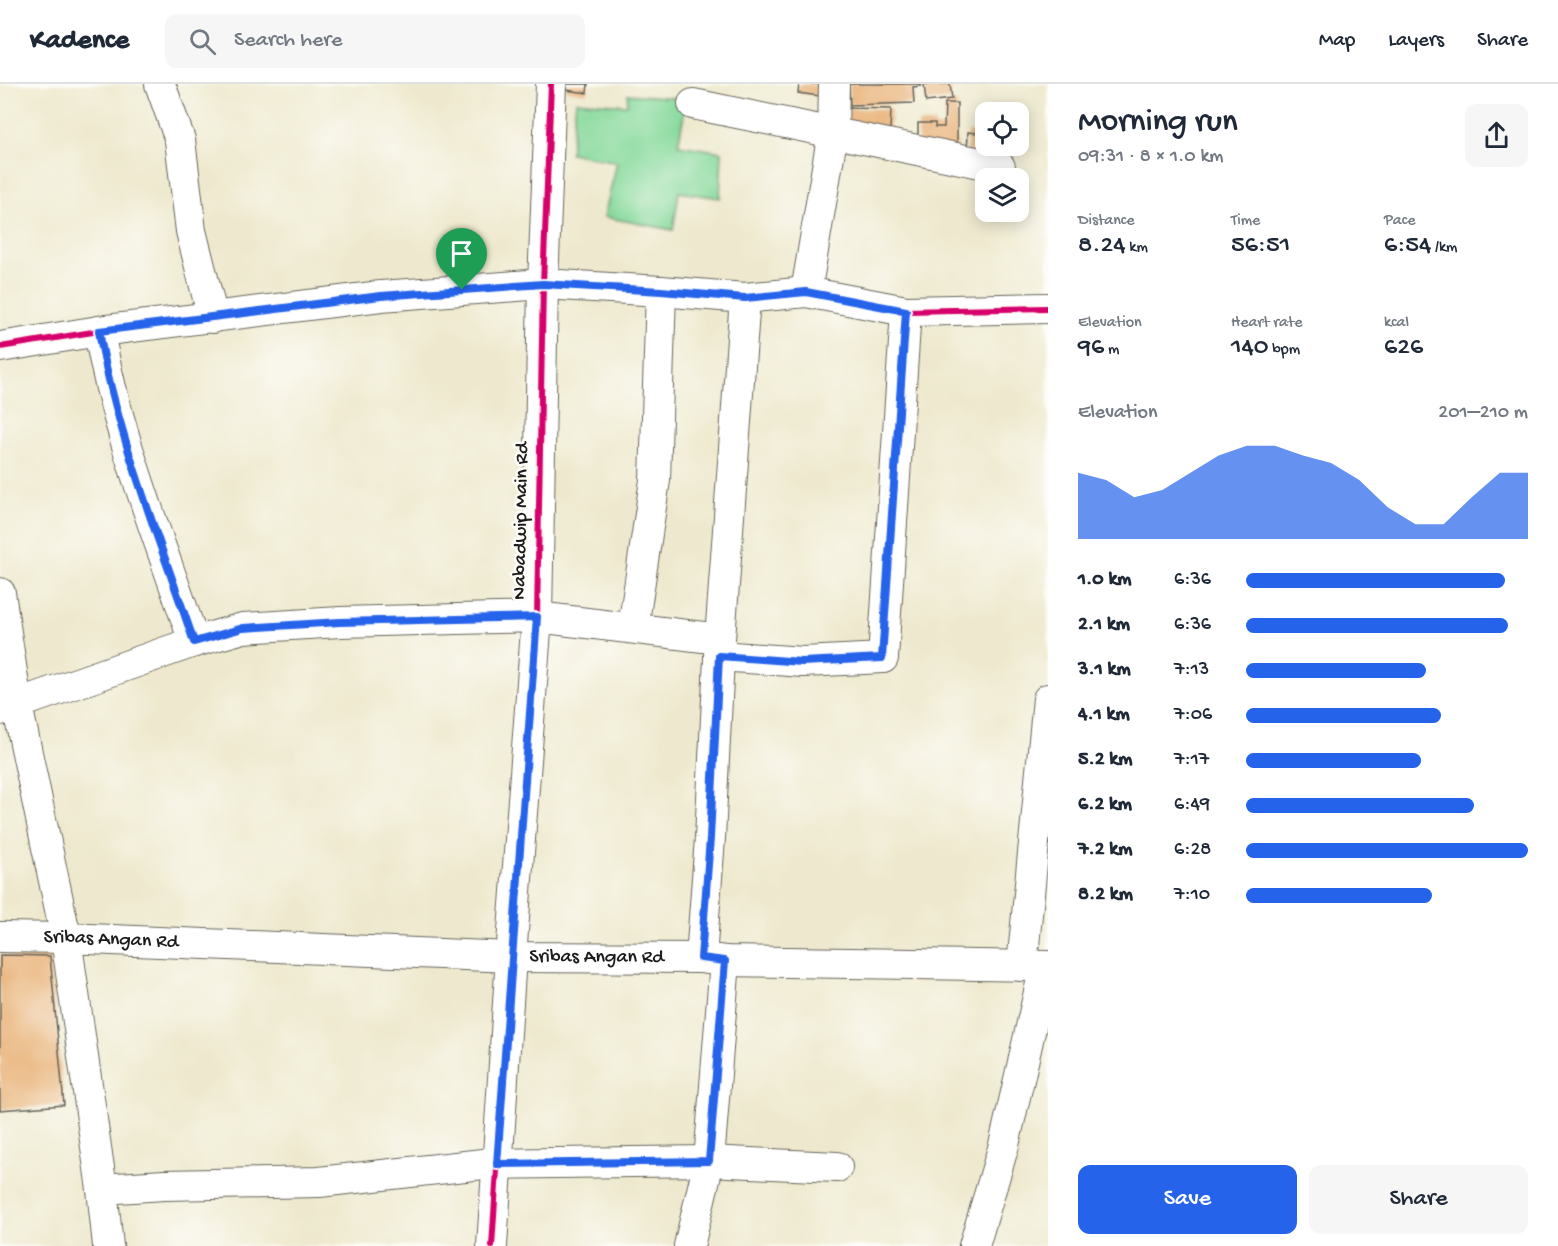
<!DOCTYPE html>
<html lang="en">
<head>
<meta charset="utf-8">
<style>
	:root { --surface:#fff; --page:#f6f6f7; --text:#1f2937; --muted:#747a83; --line:#e0e1e3; --accent:#2563eb }
	body { margin:0; font-family:"Gochi Hand",sans-serif; background:var(--page); color:var(--text); height:100vh; display:flex; flex-direction:column; font-size:22px; white-space:nowrap }
	* { box-sizing:border-box; margin:0 }
	p { font-size:20px; color:var(--muted) }
	.icon { flex:none; width:33px; height:33px; fill:none; stroke:currentColor; stroke-width:2; stroke-linecap:round; stroke-linejoin:round }
	.map { position:relative; flex:1; overflow:hidden }
	.details { display:flex; flex-direction:column; background:var(--surface); width:510px }
	.details>* { flex:none }
	.controls { position:absolute; left:975px; top:18px; display:grid; gap:12px }
	.controls a { display:grid; place-items:center; width:54px; height:54px; border-radius:12px; background:var(--surface); box-shadow:0 3px 15px #0003; font-size:30px }
	.pin { position:absolute; display:grid; place-items:center; width:51px; height:51px; color:#fff; margin:-62px -26px; border-radius:50% 50% 50% 0; rotate:-45deg; box-shadow:0 0 6px #0007 }
	.pin .icon { rotate:45deg }
	.round { display:grid; place-items:center; flex:none; width:63px; height:63px; border-radius:12px; background:var(--page) }
	.head { display:flex; align-items:center; justify-content:space-between; height:102px; padding:0 30px }
	h1 { font-size:33px; font-weight:600; line-height:45px }
	.metrics { display:grid; grid-template-columns:repeat(3,1fr); gap:9px; height:102px; padding:6px 30px }
	.metrics div { display:grid; align-content:center }
	.metrics b { font-size:26px; font-weight:600 }
	.metrics small { font-size:16px; font-weight:400 }
	.metrics p { font-size:16px }
	.chart { height:168px; padding:12px 30px }
	.chart p { display:flex; justify-content:space-between }
	.chart svg { width:100%; height:108px; margin-top:6px; fill:var(--accent); opacity:.7 }
	.cta { display:flex; gap:12px; margin-top:auto; padding:12px 30px }
	.cta a { flex:1; height:69px; border-radius:12px; background:var(--accent); color:#fff; font-size:24px; font-weight:600; line-height:69px; text-align:center }
	.cta a+a { background:var(--page); color:var(--text) }
	ul { padding:0 30px; list-style:none; font-size:20px }
	li { display:grid; grid-template-columns:96px 72px 1fr; align-items:center; height:45px }
	li i { height:15px; border-radius:8px; background:var(--accent) }
	header { display:flex; align-items:center; gap:36px; box-sizing:border-box; height:84px; padding:0 30px; background:var(--surface); border-bottom:2px solid var(--line) }
	header strong { font-size:28px }
	nav { display:flex; gap:33px; margin-inline-start:auto; font-size:21px }
	.search { width:420px; height:54px; background:var(--page); display:flex; align-items:center; gap:15px; box-sizing:border-box; padding:0 21px; border-radius:12px; color:var(--muted); font-size:22px }
	main { display:flex; flex:1; min-height:0 }
	.map>svg:first-child { display:block }
	.green { fill:#86d99b; stroke:#517a5c; stroke-width:1.5 }
	.building { fill:#e8b075 }
	.lines { fill:none; stroke-linecap:round; stroke-linejoin:round }
	.minor-casing { stroke:#66645a; stroke-width:32 }
	.minor { stroke:#fff; stroke-width:30 }
	.cycleway-casing { stroke:#fdfcf7; stroke-width:10 }
	.cycleway { stroke:#d6006c; stroke-width:6 }
	.route-casing { stroke:#fff; stroke-width:12 }
	.route { stroke:#2563eb; stroke-width:8 }
	.labels { text-anchor:middle; dominant-baseline:central; stroke-width:5; stroke-linejoin:round; paint-order:stroke }
	.street-label { font-size:20px; fill:#1c1c1c; stroke:#fdfcf7 }
</style>
</head>
<body>
<header>
<strong>Kadence</strong>
<div class="search"><svg class="icon" aria-label="search" viewBox="0 0 24 24"><circle cx="10" cy="10" r="6"/><path d="M15 15l6 6"/></svg>Search here</div>
<nav><a>Map</a><a>Layers</a><a>Share</a></nav>
</header>
<main>
<div class="map">
<svg width="1048" height="1162" viewBox="0 0 1048 1162">
	<rect width="100%" height="100%" fill="#fdfcf7"/>
	<filter id="ink" filterUnits="userSpaceOnUse"><feTurbulence type="fractalNoise" baseFrequency=".0167" numOctaves="2"/><feDisplacementMap in="SourceGraphic" scale="12" xChannelSelector="R" yChannelSelector="G"/><feConvolveMatrix kernelMatrix="1 2 1 2 8 2 1 2 1" color-interpolation-filters="sRGB"/></filter>
	<filter id="wash" filterUnits="userSpaceOnUse"><feTurbulence type="fractalNoise" baseFrequency=".008" numOctaves="4" result="noise"/><feDisplacementMap in="SourceGraphic" scale="24" xChannelSelector="R" yChannelSelector="G"/><feGaussianBlur stdDeviation="1.35" result="paint"/><feColorMatrix in="noise" values="0 0 0 0 0 0 0 0 0 0 0 0 0 0 0 0 0 1.4 0 .05"/><feComposite in="paint" operator="in"/></filter>
	<g filter="url(#wash)">
		<rect width="100%" height="100%" fill="#eee9ce"/>
		<path class="green" d="M628,10l59,5 -9,46 44,7 -2,46 -41,-6 -6,38 -69,-13 13,-55 -47,-9 6,-52 51,4z"/>
		<g id="blocks">
			<path class="building" d="M567,0h21l-1,9 -21,-3z
				M799,0h30l-2,13 -29,-4z
				M849,0h72v2l-8,1 1,16 -64,2z
				M924,0h26l2,15 -26,3z
				M945,19h12v47l-39,-2v-25h17v4h9z
				M847,24l44,1 -1,20 -43,-1z
				M968,48l18,2 -1,22 -18,-1z
				M0,871l50,1 14,149 -64,5z"/>
		</g>
	</g>
	<g filter="url(#ink)">
		<use href="#blocks" fill-opacity="0" stroke="#66645a" stroke-width="1.5"/>
		<g class="lines">
			<defs>
				<g id="minor">
					<path d="M160,0l20,56 11,91 22,87"/>
					<path d="M693,20l307,63"/>
					<path d="M806,208l27,-160 1,-48"/>
					<path d="M99,247c18,105 61,210 95,311"/>
					<path d="M0,263l99,-16 282,-35 162,-12 118,7 84,7 61,-6 100,19 142,-3"/>
					<path d="M0,509l17,112 49,233 36,251 6,57"/>
					<path d="M633,544l22,-148 6,-189"/>
					<path d="M719,572l84,6 80,-4 23,-347"/>
					<path d="M0,626l194,-68 49,-14 97,-6 197,-5 183,22"/>
					<path id="s1" d="M0,853l66,1 445,19 190,1 24,3 323,5"/>
					<path d="M701,874l9,-120 10,-199 25,-341"/>
					<path d="M1022,882l26,-267"/>
					<path d="M102,1105l62,-4 155,-3 164,-18 226,-3 128,6"/>
					<path d="M492,1162l19,-289 26,-340 6,-333 8,-200"/>
					<path d="M689,1162l20,-85 16,-200"/>
					<path d="M974,1162l30,-101 41,-179"/>
				</g>
			</defs>
			<use href="#minor" class="minor-casing"/>
			<use href="#minor" class="minor"/>
			<defs>
				<path id="cycleway" d="M0,263l99,-16 282,-35 162,-12 118,7 84,7 61,-6 100,19 142,-3
					M492,1162l19,-289 26,-340 6,-333 8,-200"/>
			</defs>
			<use href="#cycleway" class="cycleway-casing"/>
			<use href="#cycleway" class="cycleway"/>
		</g>
	</g>
	<g class="lines" filter="url(#ink)">
		<defs>
			<path id="route" d="M543,200l118,7 84,7 61,-6 100,19 -24,347 -80,4 -83,-6 -9,182 -9,120 24,3 -16,200 -212,3 40,-547 -197,5 -97,6 -49,14c-34,-101 -77,-206 -95,-311l282,-35z"/>
		</defs>
		<use href="#route" class="route-casing"/>
		<use href="#route" class="route"/>
	</g>
	<g class="labels">
		<g class="street-label">
			<text transform="translate(522 437) rotate(-89)">Nabadwip Main Rd</text>
			<text stroke="none"><textPath href="#s1" startOffset="111">Sribas Angan Rd</textPath></text>
			<text stroke="none"><textPath href="#s1" startOffset="597">Sribas Angan Rd</textPath></text>
		</g>
	</g>
</svg>
<div class="controls">
<a><svg class="icon" aria-label="locate" viewBox="0 0 24 24"><circle cx="12" cy="12" r="6"/><path d="M12 2v4M12 18v4M2 12h4M18 12h4"/></svg></a>
<a><svg class="icon" aria-label="layers" viewBox="0 0 24 24"><path d="M12 4l9 5-9 5-9-5zM3 14l9 5 9-5"/></svg></a>
</div>
<div class="pin" style="left:462px;top:206px;background:#1e9e55"><svg class="icon" aria-label="arrive" viewBox="0 0 24 24"><path d="M6 21V4h12l-3 4 3 4H6"/></svg></div>
</div>
<section class="details">
<div class="head"><div><h1>Morning run</h1><p>09:31 · 8 × 1.0 km</p></div><a class="round"><svg class="icon" aria-label="share" viewBox="0 0 24 24"><path d="M12 15V3M7 8l5-5 5 5M5 13v7h14v-7"/></svg></a></div>
<div class="metrics">
<div><p>Distance</p><b>8.24<small> km</small></b></div>
<div><p>Time</p><b>56:51</b></div>
<div><p>Pace</p><b>6:54<small> /km</small></b></div>
</div>
<div class="metrics">
<div><p>Elevation</p><b>96<small> m</small></b></div>
<div><p>Heart rate</p><b>140<small> bpm</small></b></div>
<div><p>kcal</p><b>626</b></div>
</div>
<div class="chart"><p><span>Elevation</span>201–210 m</p>
<svg viewBox="0 0 160 44" preserveAspectRatio="none"><path d="M0 44V17L10 20L20 27L30 24L40 17L50 10L60 6L70 6L80 10L90 13L100 20L110 31L120 38L130 38L140 27L150 17L160 17V44z"/></svg>
</div>
<ul>
<li><b>1.0 km</b>6:36<i style="width:92%"></i></li>
<li><b>2.1 km</b>6:36<i style="width:93%"></i></li>
<li><b>3.1 km</b>7:13<i style="width:64%"></i></li>
<li><b>4.1 km</b>7:06<i style="width:69%"></i></li>
<li><b>5.2 km</b>7:17<i style="width:62%"></i></li>
<li><b>6.2 km</b>6:49<i style="width:81%"></i></li>
<li><b>7.2 km</b>6:28<i style="width:100%"></i></li>
<li><b>8.2 km</b>7:10<i style="width:66%"></i></li>
</ul>
<div class="cta"><a>Save</a><a>Share</a></div>
</section>
</main>
</body>
</html>
